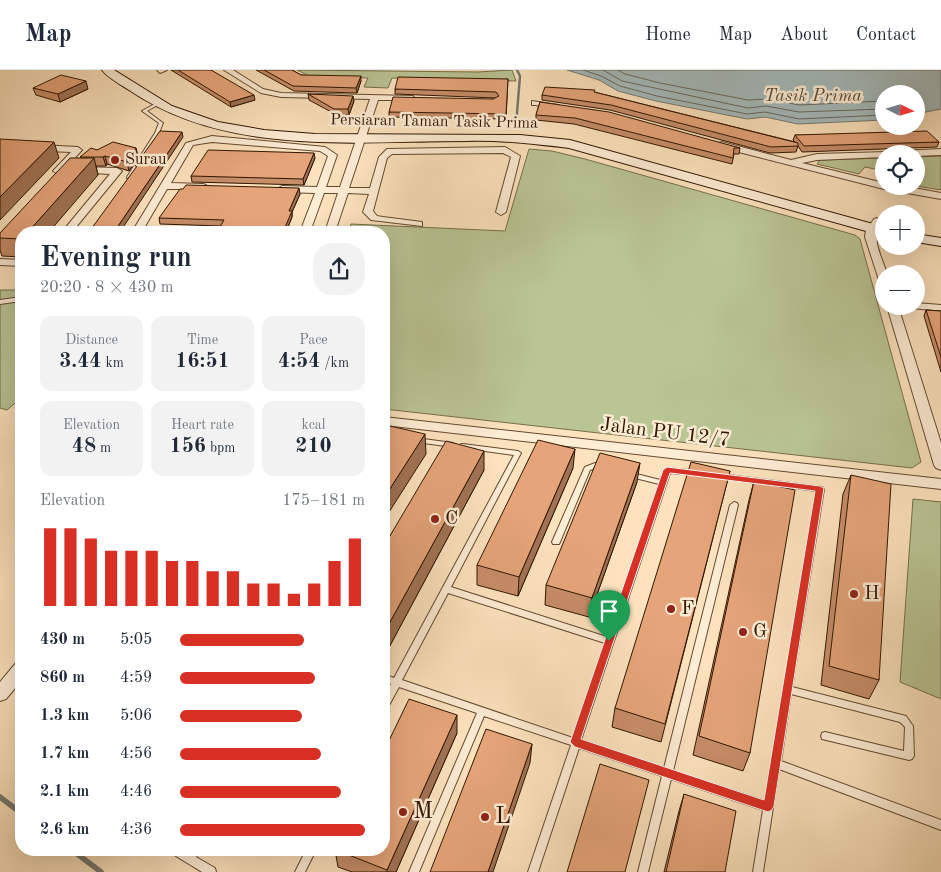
<!DOCTYPE html>
<html lang="en">
<head>
<meta charset="utf-8">
<style>
	:root { --surface:#fff; --page:#f2f2f3; --text:#1f2937; --muted:#747a83; --line:#e0e1e3; --accent:#d93025 }
	body { margin:0; font-family:"Old Standard TT",serif; background:var(--page); color:var(--text); height:100vh; display:flex; flex-direction:column; font-size:19px; white-space:nowrap }
	* { box-sizing:border-box; margin:0 }
	p { font-size:16px; color:var(--muted) }
	.icon { flex:none; width:28px; height:28px; fill:none; stroke:currentColor; stroke-width:2; stroke-linecap:round; stroke-linejoin:round }
	.map { position:relative; flex:1; overflow:hidden }
	.drawer { position:absolute; left:15px; top:156px; width:375px; height:630px; display:flex; flex-direction:column; background:var(--surface); border-radius:20px; box-shadow:0 5px 20px #0002 }
	.drawer>* { flex:none }
	.needle { width:32px; rotate:95deg }
	.controls { position:absolute; left:875px; top:15px; display:grid; gap:10px }
	.controls a { display:grid; place-items:center; width:50px; height:50px; border-radius:50%; background:var(--surface); box-shadow:0 5px 20px #0002; font-size:25px }
	.pin { position:absolute; display:grid; place-items:center; width:42px; height:42px; color:#fff; margin:-51px -21px; border-radius:50% 50% 50% 0; rotate:-45deg; box-shadow:0 0 5px #0007 }
	.pin .icon { rotate:45deg }
	.round { display:grid; place-items:center; flex:none; width:52px; height:52px; border-radius:20px; background:var(--page) }
	.overview { display:flex; align-items:center; justify-content:space-between; height:85px; padding:0 25px }
	h1 { font-size:28px; font-weight:800; line-height:38px }
	.figures { display:grid; grid-template-columns:repeat(3,1fr); gap:8px; height:85px; padding:5px 25px }
	.figures div { display:grid; align-content:center; border-radius:12px; background:var(--page); text-align:center }
	.figures b { font-size:21px; font-weight:800 }
	.figures small { font-size:14px; font-weight:400 }
	.figures p { font-size:14px }
	.chart { height:140px; padding:10px 25px }
	.chart p { display:flex; justify-content:space-between }
	.chart svg { width:100%; height:90px; margin-top:5px; stroke:var(--accent); stroke-width:6 }
	ul { padding:0 25px; list-style:none; font-size:16px }
	li { display:grid; grid-template-columns:80px 60px 1fr; align-items:center; height:38px }
	li i { height:12px; border-radius:6px; background:var(--accent) }
	header { display:flex; align-items:center; gap:30px; box-sizing:border-box; height:70px; padding:0 25px; background:var(--surface); border-bottom:1px solid var(--line) }
	header strong { font-size:24px }
	nav { display:flex; gap:28px; margin-inline-start:auto; font-size:18px }
	.map>svg:first-child { display:block }
	.green { fill:#bac595; stroke:#766e4a }
	.water { fill:#a4bbbc; stroke:#767971 }
	.lines { fill:none; stroke-linecap:round; stroke-linejoin:round }
	.shore { stroke:#6a685e; stroke-width:1 }
	.stream-far1 { stroke:#767971; stroke-width:2.5 }
	.stream { stroke:#767971; stroke-width:5.5 }
	.service-casing { stroke:#644930; stroke-width:2 }
	.minor-casing { stroke:#644930; stroke-width:2 }
	.secondary-casing { stroke:#311600; stroke-width:2 }
	.service { fill:#fdedd5; fill-rule:evenodd }
	.minor { fill:#fdedd5; fill-rule:evenodd }
	.secondary { fill:#fdedd5; fill-rule:evenodd }
	.wall { fill:#c68d69; stroke:#311600 }
	.shaded-wall { fill:#a17355; stroke:#311600 }
	.building { fill:#e6a47a; stroke:#311600 }
	.route { fill:#d93025; stroke:#fff; fill-rule:evenodd }
	.poi-dot { fill:#8f2418; stroke:#fdedd5; stroke-width:2 }
	.labels { text-anchor:middle; dominant-baseline:central; stroke-width:5; stroke-linejoin:round; paint-order:stroke }
	.far-street-label { font-size:16px; fill:#311600; stroke:#fdedd5 }
	.far-poi-label { font-size:16px; fill:#311600; stroke:#fdedd5; text-anchor:start }
	.far-water-label { font-size:18px; font-style:italic; fill:#595042; stroke:#fdedd5 }
	.street-label { font-size:20px; fill:#311600; stroke:#fdedd5 }
	.poi-label { font-size:20px; fill:#311600; stroke:#fdedd5; text-anchor:start }
	.near-poi-label { font-size:24px; fill:#311600; stroke:#fdedd5; text-anchor:start }
</style>
</head>
<body>
<header>
<strong>Map</strong>
<nav><a>Home</a><a>Map</a><a>About</a><a>Contact</a></nav>
</header>
<div class="map">
<svg width="941" height="802" viewBox="0 0 941 802">
	<rect width="100%" height="100%" fill="#fce3be"/>
	<filter id="stains"><feTurbulence type="fractalNoise" baseFrequency=".004" numOctaves="4"/><feColorMatrix values="0 0 0 0 .2 0 0 0 0 .09 0 0 0 0 .02 0 0 0 .5 -.17"/></filter>
	<radialGradient id="worn" r=".72"><stop offset=".6" stop-color="#630" stop-opacity="0"/><stop offset="1" stop-color="#630" stop-opacity=".3"/></radialGradient>
	<path class="green" d="M297,0l181,2 34,-2 4,11 -124,-3 -4,10 -24,-1 4,-9 -59,-2z
		M529,79l23,2 33,8 270,76 5,4 61,223 -9,6 -528,-59v-177h-36l3,-8 154,7z
		M941,86v34l-25,-4v-29z
		M884,88v13l-19,-4 -6,7 -42,-10 3,-4z
		M0,220h21v108l-14,12 -7,-2z
		M913,429l28,3v197l-41,-17z"/>
	<path class="water" d="M567,0h374v39l-25,5v-20h-32v26l-86,4 -33,-7 -18,2 -91,-18 -38,-10 -19,-11z"/>
	<g class="lines">
		<path class="shore" d="M583,0l18,6 19,10 37,10 90,18 18,-2 34,7 85,-4
			M603,0l19,11 126,27 18,-2 33,6 85,-3
			M618,0l7,4 35,9 88,17 18,-1 34,6 84,-4"/>
		<path class="stream-far1" d="M516,55l4,-49 -3,-6"/>
		<path class="stream" d="M0,727l21,16
			M72,780l29,22"/>
		<defs>
			<path id="service" d="M158,32l3,1 -14,8 16,12 -4,10 -28,45h-4v-1l28,-44 4,-10 -17,-12z
				M21,227v4l-21,3v-4z
				M414,368h2l37,5 3,2 -3,2 -37,-5h-2l-1,-2z
				M461,374h2l55,7 3,2 -70,134 156,50 52,-153 -32,-8 -1,-2 3,-2 31,8 4,-10 3,-2 30,3 1,2 -3,2 -25,-2 -89,267 83,28 66,-263 4,-3 3,1 1,2 -65,266 92,30 51,-310 -95,-13 -3,-2 3,-2 101,13 2,2 -32,198 114,29 7,10 1,30 -2,3 -3,1 -87,-21 -1,-3 1,-3 3,-1 79,19 1,-24 -5,-5 -109,-28 -10,67 160,59v10l-162,-61 -16,103h-10l10,-62 -92,-31 -23,93h-10l24,-96 -83,-28 -41,124h-10l43,-127 -87,-29 -65,156h-10l68,-159 -78,-26 -12,22 -3,1v-12l7,-14 -7,-2v-8l10,4 120,-223 -51,-7h-2l-1,-2zM448,523l157,50 -32,95 -171,-58z
				M595,393l12,3 1,2 -3,2 -9,-2 -6,2 -30,72 -1,2h-6l-1,-2 32,-73 1,-2z
				M169,780h14l5,3 1,-3h11l-4,7 19,11 1,4h-14l-31,-19z
				M306,780h10l-11,22h-10z"/>
			<path id="minor" d="M157,0h10l-7,3z
				M224,0h9l30,19 18,4 132,3 1,2 -4,2h-32l-29,88h21l9,-31 8,-8 118,-2 15,9 -14,56 -5,3 -5,-3 15,-55 -8,-4 -111,1 -5,4 -14,53 4,5 6,1 39,5v4l-51,-6 -8,-8 6,-18 -21,-1 -13,39h-10l13,-39h-14l-14,39h-10l15,-39 -33,-1 -5,-3 5,-3 35,1 11,-31 -8,-5 -108,-9 -19,3 -22,38 32,1 3,1v4h-39l-23,39 51,1 5,3h-68l54,-89 26,-7 113,11 12,8 -11,32h14l30,-88 -89,-2 -20,-4z
				M532,31l26,4 4,2 -4,2 -23,-4h-3z
				M722,72l69,18 26,-6 70,-2 1,2h-4v3l-67,3 -15,3 82,20v3h19l38,7v6l-57,-10 -165,-42v-4z
				M0,73l78,4 4,3 -21,23 -3,1 -5,-3 18,-19 -71,-3z
				M941,79v6l-25,1v-2h-21l4,-3z
				M78,97l39,1 5,3 -50,61h-10l48,-58 -35,-2 -1,-2z
				M877,148l5,3c-12,18 -1,33 5,53h-3v9l-5,-3 -14,-43 1,-7 8,-11z
				M0,189l21,1v6l-21,-1z
				M916,233l25,2v6l-29,-3 -1,-2h5z
				M887,236h11l43,137v27l-5,-2 -2,-3z
				M384,347l557,62v10l-557,-64z
				M21,592v19l-15,18 -6,2v-19l15,-18z"/>
			<path id="secondary" d="M102,0h12l58,36 46,16 46,8 51,4 205,1 50,5 314,87v9l-315,-88c-34,-4 -67,-8 -102,-7 -112,0 -240,16 -338,-51 -9,-6 -21,-12 -27,-20z
				M916,164l25,4v8l-25,-4z"/>
		</defs>
		<use href="#service" class="service-casing"/>
		<use href="#minor" class="minor-casing"/>
		<use href="#secondary" class="secondary-casing"/>
		<use href="#service" class="service"/>
		<use href="#minor" class="minor"/>
		<use href="#secondary" class="secondary"/>
	</g>
	<path class="wall" d="M171,0h40l44,30 -24,7z
		M256,0h36l9,5 60,6 -4,12 -63,-2z
		M508,9l-2,40 -117,-2v-5l104,-13 3,-1 -101,-4v-5z
		M33,18l55,1 -28,13 -24,-7z
		M594,22l201,50 -2,-2 2,-5 144,7 -2,5 -135,5 -4,-6 -2,6 -26,1 -160,-43 -68,-10v-5z
		M308,24l46,7 -5,14 -14,-1 -26,-14z
		M540,32l200,46 -1,6h-5l-2,10 -158,-40 -38,-4v-5z
		M136,78l2,9 -9,14 -22,-7 -1,2h-10l2,9 -77,57v25l-19,-1 -2,-6v-17l81,-75 -1,-1 17,-7z
		M315,88l-11,27 -112,-3 -1,-6z
		M300,124l-8,18v5l-6,15h-69l4,-6 -61,-2 -1,-6z
		M926,240l15,1v61l-17,-56z
		M573,398l-55,128 -41,-11v-20z
		M484,400l-98,183 -2,-1v-106z
		M730,401l-69,271 -49,-15 3,-19z
		M851,405l28,205 -10,19 -48,-14 22,-191z
		M754,411l-4,272 -7,18 -50,-16 56,-255z
		M637,412l-48,135 -44,-12 1,-20z
		M457,663l-61,139h-44l-14,-5 -3,-17z
		M684,724l41,78h-61l15,-61z"/>
	<path class="shaded-wall" d="M361,6v5l-4,12 -1,-5z
		M86,11l2,8 -28,13 -2,-8z
		M254,25l1,5 -24,7 -1,-5z
		M353,26l1,5 -5,14 -1,-6z
		M182,62l1,5 -63,95h-6z
		M54,72l5,16 -59,62v-23z
		M136,78l2,9 -9,14 -2,-9z
		M314,83l1,5 -11,27 -1,-6z
		M105,86l2,8 -1,2 -3,-9z
		M94,88l4,17 -49,57h-21z
		M299,118l1,6 -8,18v5l-6,15h-3l6,-21z
		M425,364l1,20 -42,66v-22z
		M575,379l-2,19 -55,128 1,-19z
		M484,381v19l-98,183 -2,-20z
		M640,393l-3,19 -48,135 3,-19z
		M457,645v18l-61,139h-9v-2z
		M532,674l-2,19 -37,109h-5z"/>
	<path class="building" d="M178,0h33l43,25 -24,7z
		M264,0h28l9,5 60,1 -5,12 -63,-2z
		M61,5l25,6 -28,13 -25,-6z
		M398,7l110,2 -2,35 -117,-2 4,-15 100,2 6,-3 -3,-4 -101,-3z
		M545,17l50,3 -1,2 204,51v3l-27,1 -160,-42 -69,-10z
		M308,24l45,2 -5,13h-14z
		M540,32l69,10 131,36h-6l-1,10 -158,-40 -39,-3z
		M160,61l22,1 -68,100h-25l48,-66h-2z
		M927,61l12,11 -135,4 -9,-11z
		M0,69l54,3 -54,55z
		M113,72l23,6 -9,14 -22,-6 -2,1h-23l11,-9 6,2z
		M208,80l106,3 -11,26 -112,-3z
		M70,88h24l-66,74h-7v7l-21,-1v-5z
		M186,115l113,3 -10,23h3l-9,21h-66l7,-12 -65,-2 21,-29h3z
		M926,240l15,1v46z
		M390,356l35,8 -41,64v-63z
		M538,370l37,9 -56,128 -42,-12z
		M446,371l38,10 -100,182v-87z
		M600,383l40,10 -48,135 -46,-13z
		M691,392l39,9 -65,253 -50,-16z
		M851,405l40,9 -12,196 -50,-14z
		M754,411l41,9 -45,263 -51,-17z
		M409,629l48,16 -70,155 -51,-20h48v-99z
		M486,659l46,15 -44,128h-58z
		M600,694l49,16 -24,92h-58z
		M684,724l52,17 -11,61h-59z"/>
	<path class="route" d="M667,397l153,19 4,2 -50,318 -2,4 -4,2 -193,-65 -5,-5 93,-272zM670,403l145,18 -51,309 -183,-61z"/>
	<g class="poi-dot">
		<circle cx="115" cy="90" r="5"/>
		<circle cx="435" cy="449" r="5"/>
		<circle cx="854" cy="524" r="5"/>
		<circle cx="671" cy="539" r="5"/>
		<circle cx="743" cy="562" r="5"/>
		<circle cx="403" cy="742" r="5"/>
		<circle cx="485" cy="747" r="5"/>
	</g>
	<g class="labels">
		<g class="far-street-label">
			<text transform="translate(434 52) rotate(1)">Persiaran Taman Tasik Prima</text>
		</g>
		<g class="far-poi-label">
			<text x="125" y="90">Surau</text>
		</g>
		<g class="far-water-label">
			<text x="813" y="26">Tasik Prima</text>
		</g>
		<g class="street-label">
			<text transform="translate(665 363) rotate(7)">Jalan PU 12/7</text>
		</g>
		<g class="poi-label">
			<text x="445" y="449">C</text>
			<text x="864" y="524">H</text>
			<text x="681" y="539">F</text>
			<text x="753" y="562">G</text>
		</g>
		<g class="near-poi-label">
			<text x="413" y="742">M</text>
			<text x="495" y="747">L</text>
		</g>
	</g>
	<rect width="100%" height="100%" filter="url(#stains)"/>
	<rect width="100%" height="100%" fill="url(#worn)"/>
</svg>
<div class="controls">
<a><svg class="needle" viewBox="-14 -14 28 28"><path d="M0-13l5 13h-10z" fill="#e53935"/><path d="M0 13l5-13h-10z" fill="#747a83"/></svg></a>
<a><svg class="icon" aria-label="locate" viewBox="0 0 24 24"><circle cx="12" cy="12" r="6"/><path d="M12 2v4M12 18v4M2 12h4M18 12h4"/></svg></a>
<a>+</a>
<a>−</a>
</div>
<div class="pin" style="left:609px;top:571px;background:#1e9e55"><svg class="icon" aria-label="arrive" viewBox="0 0 24 24"><path d="M6 21V4h12l-3 4 3 4H6"/></svg></div>
<section class="drawer">
<div class="overview"><div><h1>Evening run</h1><p>20:20 · 8 × 430 m</p></div><a class="round"><svg class="icon" aria-label="share" viewBox="0 0 24 24"><path d="M12 15V3M7 8l5-5 5 5M5 13v7h14v-7"/></svg></a></div>
<div class="figures">
<div><p>Distance</p><b>3.44<small> km</small></b></div>
<div><p>Time</p><b>16:51</b></div>
<div><p>Pace</p><b>4:54<small> /km</small></b></div>
</div>
<div class="figures">
<div><p>Elevation</p><b>48<small> m</small></b></div>
<div><p>Heart rate</p><b>156<small> bpm</small></b></div>
<div><p>kcal</p><b>210</b></div>
</div>
<div class="chart"><p><span>Elevation</span>175–181 m</p>
<svg viewBox="0 0 160 44" preserveAspectRatio="none"><path d="M5 44V6M15 44V6M25 44V11M35 44V17M45 44V17M55 44V17M65 44V22M75 44V22M85 44V27M95 44V27M105 44V33M115 44V33M125 44V38M135 44V33M145 44V22M155 44V11"/></svg>
</div>
<ul>
<li><b>430 m</b>5:05<i style="width:67%"></i></li>
<li><b>860 m</b>4:59<i style="width:73%"></i></li>
<li><b>1.3 km</b>5:06<i style="width:66%"></i></li>
<li><b>1.7 km</b>4:56<i style="width:76%"></i></li>
<li><b>2.1 km</b>4:46<i style="width:87%"></i></li>
<li><b>2.6 km</b>4:36<i style="width:100%"></i></li>
</ul>
</section>
</div>
</body>
</html>
